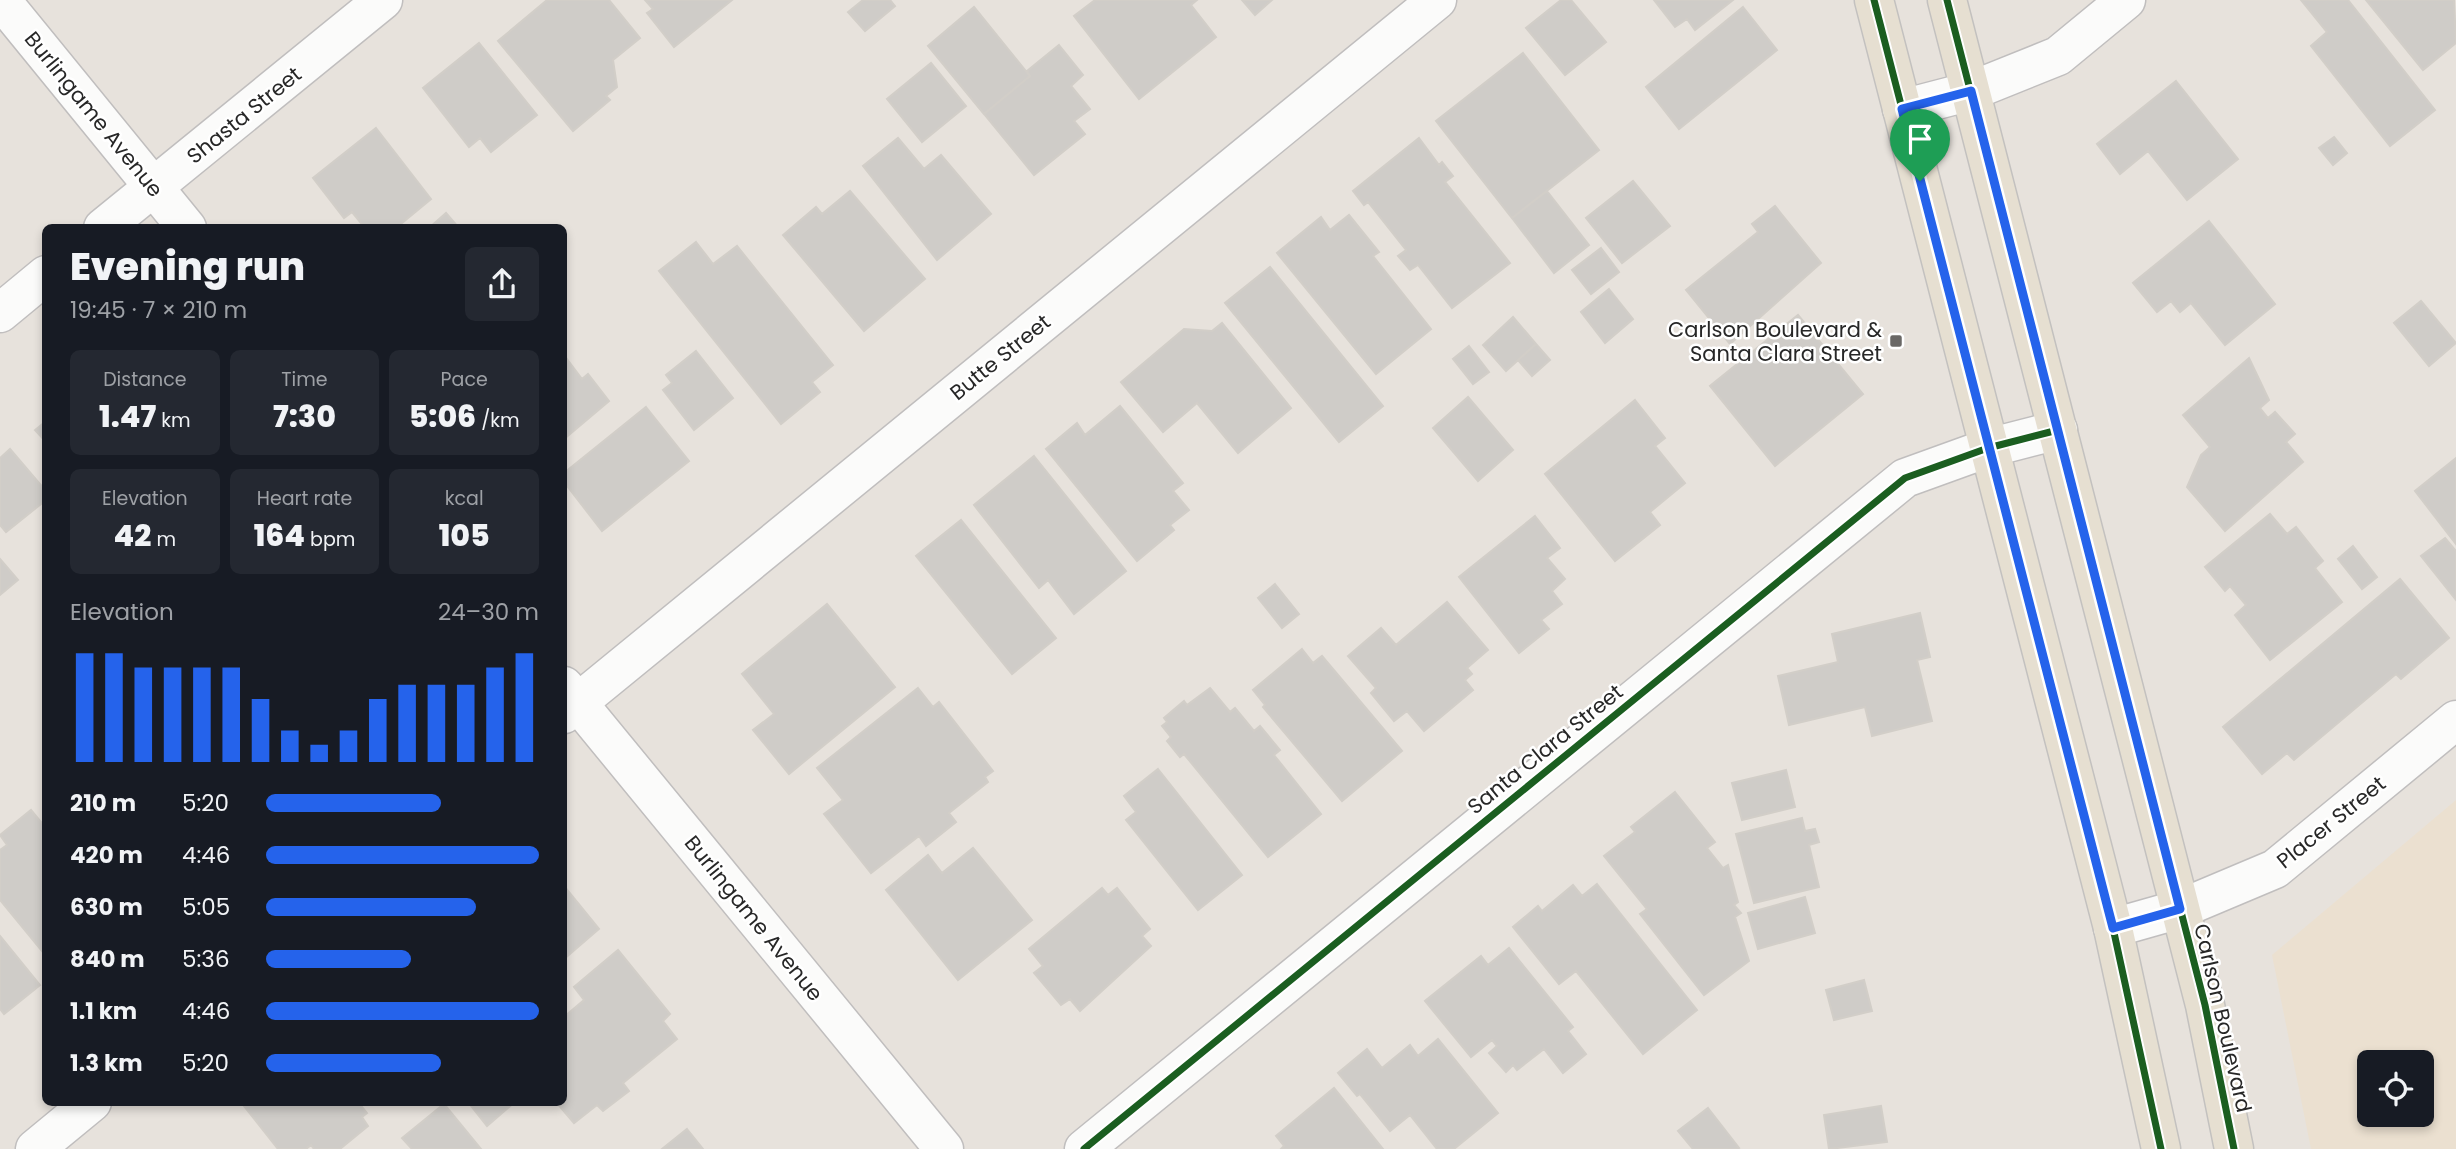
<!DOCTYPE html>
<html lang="en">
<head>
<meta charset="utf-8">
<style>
	:root { --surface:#171b24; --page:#242831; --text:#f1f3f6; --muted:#9ea1a6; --accent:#2563eb }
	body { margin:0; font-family:Poppins,sans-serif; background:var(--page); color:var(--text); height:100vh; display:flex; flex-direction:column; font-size:26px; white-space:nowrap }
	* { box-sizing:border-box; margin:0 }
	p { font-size:23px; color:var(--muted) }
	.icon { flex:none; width:38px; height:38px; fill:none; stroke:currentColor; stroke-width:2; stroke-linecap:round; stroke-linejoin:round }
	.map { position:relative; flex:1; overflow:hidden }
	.details { position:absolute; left:42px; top:224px; width:525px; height:882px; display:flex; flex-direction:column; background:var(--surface); border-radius:10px; box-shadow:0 4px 10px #0003 }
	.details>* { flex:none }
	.buttons { position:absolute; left:2357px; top:1050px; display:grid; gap:14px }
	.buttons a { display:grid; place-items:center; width:77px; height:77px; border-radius:10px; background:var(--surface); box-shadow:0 4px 10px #0003; font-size:35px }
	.pin { position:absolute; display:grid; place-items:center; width:60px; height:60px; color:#fff; margin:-72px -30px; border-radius:50% 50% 50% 0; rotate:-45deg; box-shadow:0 0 7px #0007 }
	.pin .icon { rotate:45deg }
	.round { display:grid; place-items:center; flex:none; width:74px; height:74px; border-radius:10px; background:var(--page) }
	.summary { display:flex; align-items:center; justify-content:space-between; height:119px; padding:0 28px }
	h1 { font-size:38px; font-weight:800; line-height:52px }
	.metrics { display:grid; grid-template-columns:repeat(3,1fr); gap:10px; height:119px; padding:7px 28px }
	.metrics div { display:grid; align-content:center; border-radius:10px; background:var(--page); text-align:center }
	.metrics b { font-size:30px; font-weight:800 }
	.metrics small { font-size:19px; font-weight:400 }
	.metrics p { font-size:19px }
	.chart { height:196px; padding:14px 28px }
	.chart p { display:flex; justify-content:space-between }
	.chart svg { width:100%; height:126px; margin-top:7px; stroke:var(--accent); stroke-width:6 }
	ul { padding:0 28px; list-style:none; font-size:23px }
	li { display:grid; grid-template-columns:112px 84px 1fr; align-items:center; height:52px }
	li i { height:18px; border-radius:9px; background:var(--accent) }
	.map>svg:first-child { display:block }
	.education { fill:#ebe0d0; fill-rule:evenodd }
	.building { fill:#cfccc8; stroke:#d2cec8; stroke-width:2 }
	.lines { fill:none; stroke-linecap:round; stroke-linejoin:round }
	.minor-casing { stroke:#c0bebe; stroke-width:41 }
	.major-casing { stroke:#c3c1bf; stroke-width:41 }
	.minor { stroke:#fbfbfa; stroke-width:38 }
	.major { stroke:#e6dfd1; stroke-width:38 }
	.cycleway-casing { stroke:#fff; stroke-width:11 }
	.cycleway { stroke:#1b5e20; stroke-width:7 }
	.route-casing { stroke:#fff; stroke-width:14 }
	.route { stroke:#2563eb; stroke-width:9 }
	.poi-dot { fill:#6a6866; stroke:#fff; stroke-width:2.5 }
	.labels { text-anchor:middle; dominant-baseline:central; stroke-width:5; stroke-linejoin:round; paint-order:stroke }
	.street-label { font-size:21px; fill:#272727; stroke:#fff }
	.poi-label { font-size:21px; fill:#272727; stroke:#fff; text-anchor:end }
</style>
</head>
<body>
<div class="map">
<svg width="2456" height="1149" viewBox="0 0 2456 1149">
	<rect width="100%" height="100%" fill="#e7e2dc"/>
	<path class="education" d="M2456,800v349h-145l-39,-194zM2370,1062h52v53h-52z"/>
	<path class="building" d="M547,0h62l31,38 -27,22 4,27 -11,9 4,4 -37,31 -75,-90z
		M645,0h87l-58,47 -27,-34 6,-4z
		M863,0h27l5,6 -30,25 -17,-19z
		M1095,0h102l-6,5 25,32 -77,62 -65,-83z
		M1242,0h30l-17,15z
		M1561,0h10l35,42 -41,33 -39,-47z
		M1654,0h79l-38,30 -8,-11 -12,8z
		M2301,0h47l87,110 -45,36 -79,-100 16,-14z
		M2366,0h88l2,43 -33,27z
		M974,7l56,69 -46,38 -56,-68z
		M1743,7l34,43 -98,79 -33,-42z
		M479,43l58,72 -46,37 -11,-14 -11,9 -46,-59z
		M1059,45l24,30 -12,11 19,23 -16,12 11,13 -51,41 -50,-61 46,-38 -3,-5z
		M1523,53l76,97 -87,68 -76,-97z
		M931,63l35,43 -44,36 -35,-43z
		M2176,81l62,78 -51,41 -39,-49 -28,23 -23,-30z
		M376,128l55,71 -35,29h-31l-13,-16 -8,6 -31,-40z
		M2334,137l13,16 -14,12 -14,-17z
		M898,138l26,31 17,-14 50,59 -54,46 -74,-94z
		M1419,138l20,27 3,-3 11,14 -8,6 65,81 -58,45 -34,-43 -8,5 -12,-14 8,-6 -38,-48 -4,3 -11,-14z
		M1633,181l37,45 -48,37 -36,-45z
		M850,191l75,88 -61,52 -81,-96 33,-28 6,7z
		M1547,191l42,54 -35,28 -42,-55z
		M1775,206l46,57 -91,81 -44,-54 72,-58 -6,-8z
		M446,213l13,15h-30z
		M1349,215l30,37 -6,4 58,73 -55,45 -99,-121 44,-36 9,13z
		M2209,221l66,83 -50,41 -34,-42 -11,9 -9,-11 -14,11 -24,-29z
		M696,242l17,22 24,-18 96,119 -21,17 8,10 -39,32 -122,-153z
		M1601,248l18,24 -28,22 -19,-24z
		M1270,267l113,139 -44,36 -114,-139z
		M1609,289l24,30 -28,24 -24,-31z
		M2421,301l35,42 -27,23 -35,-43z
		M1798,315l65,79 -88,72 -65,-80z
		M1513,317l23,27 -30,27 -23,-26z
		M1222,323l69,85 -53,45 -41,-50 -34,29 -42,-50 63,-53 28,2z
		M1536,344l14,16 -18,16 -14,-16z
		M1469,346l20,26 -16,12 -20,-25z
		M696,351l37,47 -39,32 -31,-40 9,-7 -6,-8z
		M564,355l18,24 6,-5 21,27 -45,38z
		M2249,358l20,42 -9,8 8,10 7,-6 20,22 -9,8 17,20 -78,69 -38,-44 14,-32 9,-8 -27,-32z
		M1468,397l45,53 -35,31 -45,-53z
		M1635,400l30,38 -10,8 30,37 -35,29 10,13 -45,36 -70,-87z
		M1120,406l63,77 -10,8 16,19 -19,15 4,5 -37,31 -91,-112 31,-26 8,12z
		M646,407l43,54 -87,70 -38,-49v-9z
		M46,421v21l-11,-12z
		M10,449l36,42v9l-40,32 -6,-7v-67z
		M1034,456l92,115 -52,43 -26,-34 -9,8 -65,-83z
		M2456,458v86l-41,-53z
		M2270,514l17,20 9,-7 27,34 -8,7 27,34 -72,58 -35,-45 11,-10 -16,-19 -5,5 -20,-24z
		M1535,516l25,32 -13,10 18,21 -13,12 10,13 -21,16 8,9 -30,24 -60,-76z
		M961,520l95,118 -44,36 -96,-118z
		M2445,538l11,13v49l-35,-44z
		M2353,546l24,31 -15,12 -24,-30z
		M0,559l18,21 -18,15z
		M2400,579l49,59 -48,41 -5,-5 -102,86 -7,-7 -25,21 -39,-47z
		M1275,584l24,30 -17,14 -24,-30z
		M1447,602l41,48 -21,18 5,6 -7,6 8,10 -49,41 -17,-20 -13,10 -23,-28 5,-5 -28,-32 33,-28 15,17z
		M827,604l68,83 -106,87 -36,-44 21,-16 -32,-40z
		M1920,613l10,44 -13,3 15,61 -60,15 -7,-29 -76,18 -11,-49 60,-14 -6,-28z
		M1302,649l11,14 9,-7 80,95 -60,50 -79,-94 2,-2 -12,-15z
		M918,688l15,19 6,-5 54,69 -8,6 3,5 -39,31 7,9 -30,24 -7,-10 -48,37 -47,-59 19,-14 -26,-32z
		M1210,688l20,24 5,-4 19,23 6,-5 20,24 -6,5 47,59 -53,43 -84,-103 -4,3 -13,-16 4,-4 -9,-11 5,-4 -3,-4 20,-17 3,4z
		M1158,769l84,106 -44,35 -72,-90 10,-8 -12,-16z
		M1786,770l9,37 -53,13 -10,-37z
		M1675,792l40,50 -8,6 16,20 5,-3 1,4 9,33 -4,3 7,8 -6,4 14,44 -45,34 -64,-81 7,-5 -43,-53 31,-24 -4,-5z
		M31,810l15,18v128l-46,-56v-50l7,-5 -7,-10z
		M1802,818l3,13 10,-2 4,13 -10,3 10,42 -65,16 -18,-69z
		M973,848l59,72 -74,60 -72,-90 42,-35 14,18z
		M1597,884l100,126 -54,44 -67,-83 -17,13 -46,-57 25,-21 4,5 31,-26 9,11z
		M564,886l35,43 -35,30z
		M1102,888l6,7 9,-7 33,41 -8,7 9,10 -71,65 -10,-12 -9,6 -27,-32 9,-7 -14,-17z
		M1805,897l10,36 -57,16 -10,-36z
		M0,936l40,49 -36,29 -4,-5z
		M1509,948l64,79 -5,4 18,23 -23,19 -19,-24 -27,21 -4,-5 -7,7 -17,-19 8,-7 -5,-6 -21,17 -46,-56 56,-45 7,9z
		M618,950l52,64 -7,7 14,18 -54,44 6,8 -26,20 -6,-6 -23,18 -18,-21h8v-85l20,-17 -10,-13z
		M1864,980l8,31 -38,9 -8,-30z
		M1438,1039l60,74 -44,36h-17l-27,-34 -20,16 -30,-37 -3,2 -19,-23 29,-24 15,19 28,-23 8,11z
		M1334,1088l49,61h-102l3,-3 -8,-10z
		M248,1102h110l9,11 -5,4 6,9 -28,23h-26l-3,-4 -5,4h-28l-34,-43z
		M468,1102h47l-28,24z
		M444,1104l37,45h-69l-10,-11z
		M1881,1106l6,36 -58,7 -5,-34z
		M1708,1108l31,40 -2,1h-44l-15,-18z
		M687,1129l16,20h-41z"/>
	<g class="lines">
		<defs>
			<path id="minor" d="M1,0l186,228
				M1902,109l69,-18 87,-35 68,-56
				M103,228l280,-228
				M0,313l46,-38
				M564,686l380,463
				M564,714l873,-714
				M2113,928l67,-19 95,-40 181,-149
				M35,1149l57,-47
				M1084,1149l821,-671 83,-30 70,-18"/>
			<path id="major" d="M1874,0l239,928 48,221
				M1947,0l258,1005 29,144"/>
		</defs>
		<use href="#minor" class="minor-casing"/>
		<use href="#major" class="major-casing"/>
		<use href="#minor" class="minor"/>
		<use href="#major" class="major"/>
		<defs>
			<path id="cycleway" d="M1874,0l239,928 48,221
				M1947,0l258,1005 29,144
				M1084,1149l821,-671 83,-30 70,-18"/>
		</defs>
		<use href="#cycleway" class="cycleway-casing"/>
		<use href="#cycleway" class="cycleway"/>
	</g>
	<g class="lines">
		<defs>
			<path id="route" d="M1971,91l209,818 -67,19 -211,-819z"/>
		</defs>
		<use href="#route" class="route-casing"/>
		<use href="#route" class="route"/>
	</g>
	<rect class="poi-dot" x="1889" y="334" width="14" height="14" rx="3.5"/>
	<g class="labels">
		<g class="street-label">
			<text transform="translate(94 114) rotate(51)">Burlingame Avenue</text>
			<text transform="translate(244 115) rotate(-39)">Shasta Street</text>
			<text transform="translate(1000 357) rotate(-39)">Butte Street</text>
			<text transform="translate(1545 749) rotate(-39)">Santa Clara Street</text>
			<text transform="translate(2331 822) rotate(-39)">Placer Street</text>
			<text transform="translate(754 918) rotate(51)">Burlingame Avenue</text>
			<text transform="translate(2223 1018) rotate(77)">Carlson Boulevard</text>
		</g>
		<g class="poi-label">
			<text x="1882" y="329">Carlson Boulevard &amp;<tspan x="1882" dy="24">Santa Clara Street</tspan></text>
		</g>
	</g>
</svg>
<div class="buttons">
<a><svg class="icon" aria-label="locate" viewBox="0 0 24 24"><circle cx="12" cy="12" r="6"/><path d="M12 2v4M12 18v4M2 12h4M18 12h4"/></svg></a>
</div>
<div class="pin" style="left:1920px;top:181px;background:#1e9e55"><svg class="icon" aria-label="arrive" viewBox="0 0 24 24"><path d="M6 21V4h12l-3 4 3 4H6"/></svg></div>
<section class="details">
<div class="summary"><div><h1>Evening run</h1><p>19:45 · 7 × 210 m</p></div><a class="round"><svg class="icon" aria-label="share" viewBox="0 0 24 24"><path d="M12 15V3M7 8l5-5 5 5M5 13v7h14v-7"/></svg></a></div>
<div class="metrics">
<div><p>Distance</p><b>1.47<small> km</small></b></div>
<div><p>Time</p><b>7:30</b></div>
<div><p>Pace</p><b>5:06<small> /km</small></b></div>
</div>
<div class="metrics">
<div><p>Elevation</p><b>42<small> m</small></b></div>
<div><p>Heart rate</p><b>164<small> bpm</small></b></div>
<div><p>kcal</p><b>105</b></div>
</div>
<div class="chart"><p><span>Elevation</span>24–30 m</p>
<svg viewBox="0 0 160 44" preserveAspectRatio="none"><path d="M5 44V6M15 44V6M25 44V11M35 44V11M45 44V11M55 44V11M65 44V22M75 44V33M85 44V38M95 44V33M105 44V22M115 44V17M125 44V17M135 44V17M145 44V11M155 44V6"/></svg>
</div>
<ul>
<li><b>210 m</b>5:20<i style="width:64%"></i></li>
<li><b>420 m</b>4:46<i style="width:100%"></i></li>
<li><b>630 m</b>5:05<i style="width:77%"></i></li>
<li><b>840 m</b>5:36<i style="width:53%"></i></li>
<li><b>1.1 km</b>4:46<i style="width:100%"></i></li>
<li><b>1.3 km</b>5:20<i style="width:64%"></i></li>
</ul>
</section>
</div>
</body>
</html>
